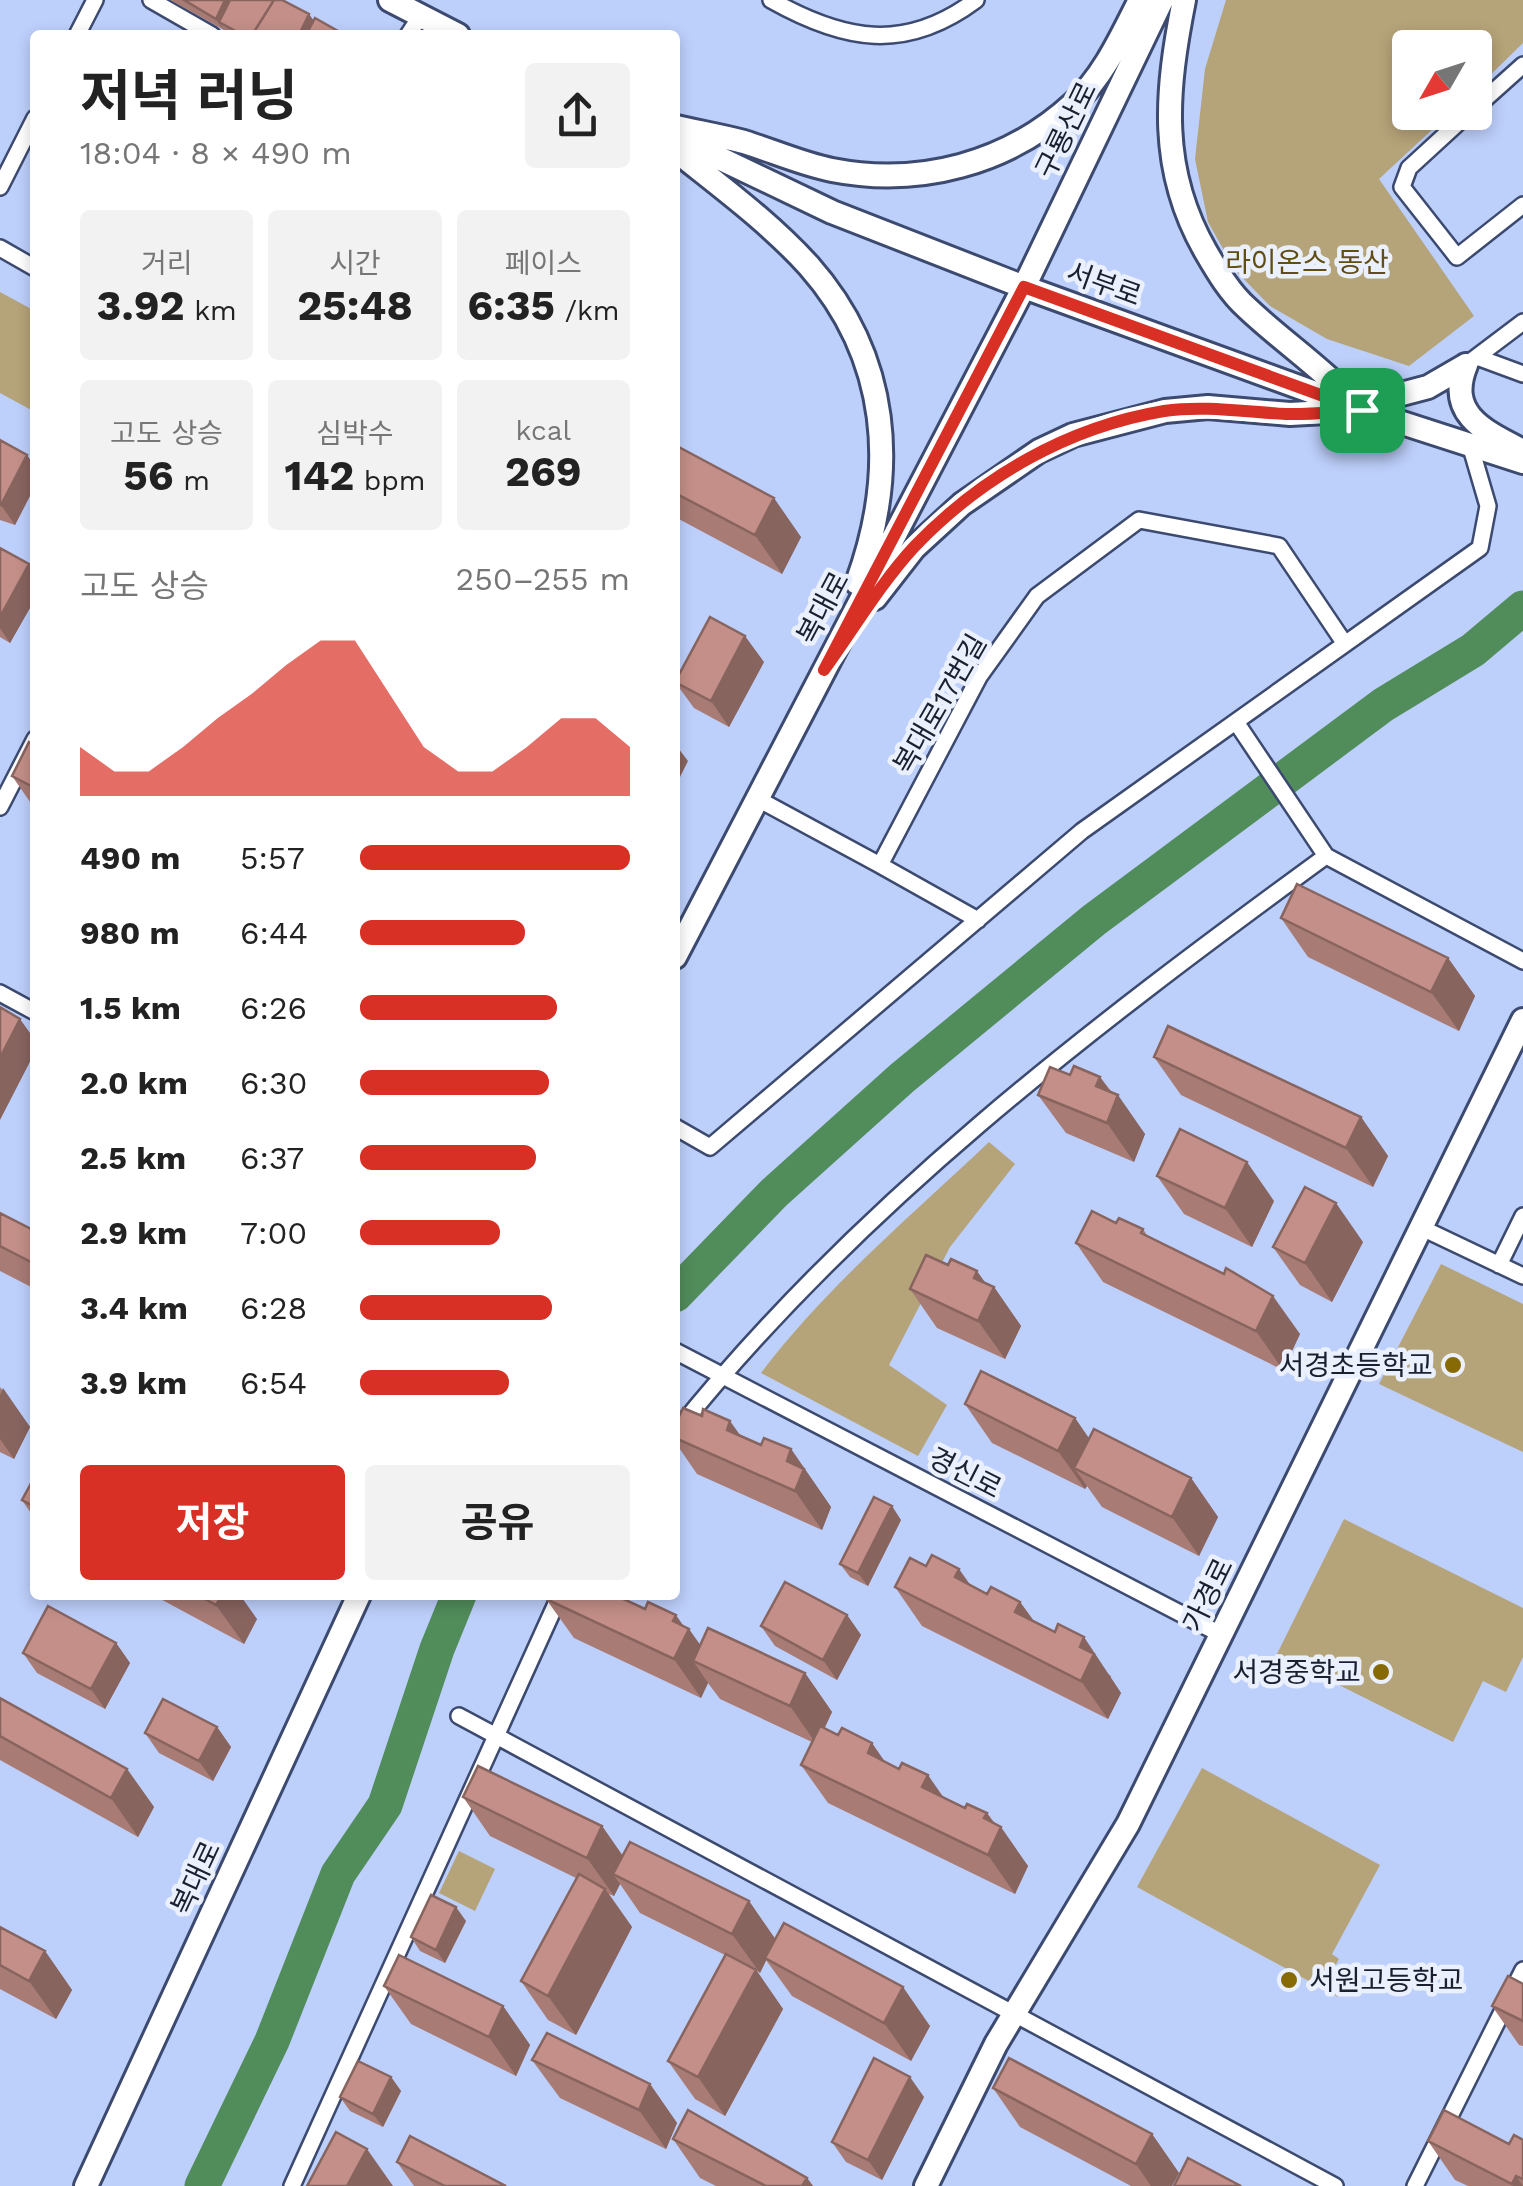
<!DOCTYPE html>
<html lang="ko">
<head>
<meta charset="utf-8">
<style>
	:root { --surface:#fff; --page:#f2f2f2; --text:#222; --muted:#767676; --accent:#d93025 }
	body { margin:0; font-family:"Work Sans","Noto Sans KR",sans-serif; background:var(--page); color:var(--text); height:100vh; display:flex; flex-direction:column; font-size:38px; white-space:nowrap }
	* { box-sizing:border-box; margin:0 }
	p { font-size:32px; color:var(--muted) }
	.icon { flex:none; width:55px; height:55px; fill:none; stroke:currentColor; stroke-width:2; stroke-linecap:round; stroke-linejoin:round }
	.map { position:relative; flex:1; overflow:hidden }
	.sheet { position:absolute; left:30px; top:30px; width:650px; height:1570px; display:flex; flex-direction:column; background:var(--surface); border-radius:10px; box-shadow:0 5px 15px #0003 }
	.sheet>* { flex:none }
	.needle { width:65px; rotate:231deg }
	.tools { position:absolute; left:1392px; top:30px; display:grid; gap:20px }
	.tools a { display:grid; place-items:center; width:100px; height:100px; border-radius:10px; background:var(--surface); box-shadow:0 5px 15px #0003; font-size:50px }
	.pin { position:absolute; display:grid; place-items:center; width:85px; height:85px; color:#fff; margin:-42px; border-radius:20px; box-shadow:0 5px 15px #0006 }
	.round { display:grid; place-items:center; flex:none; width:105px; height:105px; border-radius:10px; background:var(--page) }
	.summary { display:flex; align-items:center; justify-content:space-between; height:170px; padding:0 50px }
	h1 { font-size:55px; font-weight:700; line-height:75px }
	.figures { display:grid; grid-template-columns:repeat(3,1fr); gap:15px; height:170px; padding:10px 50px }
	.figures div { display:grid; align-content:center; border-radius:10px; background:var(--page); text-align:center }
	.figures b { font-size:42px; font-weight:700 }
	.figures small { font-size:28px; font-weight:400 }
	.figures p { font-size:28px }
	.chart { height:280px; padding:20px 50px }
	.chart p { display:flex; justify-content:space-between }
	.chart svg { width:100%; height:180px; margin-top:10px; fill:var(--accent); opacity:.7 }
	.cta { display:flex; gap:20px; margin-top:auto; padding:20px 50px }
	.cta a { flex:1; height:115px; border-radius:10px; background:var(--accent); color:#fff; font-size:40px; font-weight:700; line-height:115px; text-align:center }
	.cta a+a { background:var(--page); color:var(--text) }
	ul { padding:0 50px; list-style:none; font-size:32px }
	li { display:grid; grid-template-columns:160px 120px 1fr; align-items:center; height:75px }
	li i { height:25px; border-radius:12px; background:var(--accent) }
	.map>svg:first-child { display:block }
	.green { fill:#b5a379 }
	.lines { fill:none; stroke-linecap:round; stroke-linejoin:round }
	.river { stroke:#518c5b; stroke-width:35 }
	.street-casing { stroke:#3c4a6f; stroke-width:20 }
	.secondary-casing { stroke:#3c4a6f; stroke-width:28 }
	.street { stroke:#fff; stroke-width:15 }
	.secondary { stroke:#fff; stroke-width:22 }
	.wall { fill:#a87b75 }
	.shaded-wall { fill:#88645f }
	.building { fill:#c38f88; stroke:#88645f; stroke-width:2.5 }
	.route-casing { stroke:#fff; stroke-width:20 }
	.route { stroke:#d93025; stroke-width:12 }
	.poi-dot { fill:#876905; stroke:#ebf0fe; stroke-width:4 }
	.labels { text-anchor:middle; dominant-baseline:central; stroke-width:9; stroke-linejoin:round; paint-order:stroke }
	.street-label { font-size:28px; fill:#1a2030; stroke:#ebf0fe }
	.park-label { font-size:28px; fill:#614d16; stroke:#ebf0fe }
	.poi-label { font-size:28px; fill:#1a2030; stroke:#ebf0fe; text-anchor:end }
</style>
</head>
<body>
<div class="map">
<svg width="1523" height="2186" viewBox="0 0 1523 2186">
	<rect width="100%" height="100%" fill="#bdcffb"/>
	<path class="green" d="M1226,0h297v43l-48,47v-42h-65v64l40,1 -71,66 95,137 -65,50 -82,-27 -57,-33 -35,-36 -27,-48 -13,-63 10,-90z
		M0,292l35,19v101l-35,-19z
		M989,1142l26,22 -65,83 -61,118 58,40 -29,51 -157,-83c65,-86 150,-157 228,-231z
		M1441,1264l82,40v148l-144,-68z
		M1344,1519l179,89v49l-17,35 -23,-11 -30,61 -176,-88z
		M1202,1768l178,97 -48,89 7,5 -5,9 15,9 -11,20 -201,-110z
		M459,1851l36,18 -20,42 -36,-18z"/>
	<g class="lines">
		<path class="river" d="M675,1295l99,-102 128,-115 192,-158 289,-215 90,-55 50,-42
			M202,2186l70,-145 66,-167 47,-69 52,-156 22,-54"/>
		<defs>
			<path id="street" d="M151,0l61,35
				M771,0c73,41 134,53 205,0
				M77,35l18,-35
				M408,35l12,-18
				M1475,108l48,-43
				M1470,112l-61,56 -7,19 55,70 66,-52
				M0,187l35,-69
				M0,248l35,20
				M1477,357l46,17
				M1466,365l57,-43
				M1236,722l90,134 197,105
				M758,799l122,66
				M0,807l35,-68
				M978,920l-98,-55 99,-188 58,-81 102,-76 140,26 66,98
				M0,993l35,19
				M675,1127l35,20 372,-316 398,-283 8,-42 -17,-58
				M1422,1228l101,48
				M1499,1265l24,-49
				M675,1351l547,284
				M675,1433c182,-228 417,-406 651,-577
				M459,1716l876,470
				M292,2186l268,-591
				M1415,2186l108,-216"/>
			<path id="secondary" d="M390,0l68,35
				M1184,0c-18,91 -26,169 22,252 11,19 24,41 41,56 36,34 74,59 109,96
				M676,127c22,5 45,9 68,15 29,9 58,22 88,28 87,17 176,-6 242,-67 30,-27 48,-68 66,-103
				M675,137l157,75 192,75 338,123 161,52
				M675,150c46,37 94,72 134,116 81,92 89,205 48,317
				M1466,365c-20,49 18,66 57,86
				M875,598l39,-50 48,-44 77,-53 34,-16 92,-24 43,-4 82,7 72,-4 32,-14 34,-9 38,-22
				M675,957l349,-670 138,-287
				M86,2186l273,-591
				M926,2186l70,-142 132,-220 395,-804"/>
		</defs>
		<use href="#street" class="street-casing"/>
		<use href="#secondary" class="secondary-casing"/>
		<use href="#street" class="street"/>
		<use href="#secondary" class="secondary"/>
	</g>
	<path class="wall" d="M170,0h112l32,20 31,15h-116l-3,-4z
		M0,440l27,15 8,12v19l-20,39 -15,-5z
		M675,445l126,92 -19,37 -107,-57z
		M0,548l29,16 6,8v27l-25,44 -10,-6z
		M764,662l-35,65 -35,-19 -19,-26z
		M35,745v64l-23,-33z
		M1281,918l167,40 27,38 -16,35 -151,-74z
		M1154,1057l207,60 27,39 -15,31 -192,-92z
		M1100,1077l45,57 -11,28 -68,-29 -28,-38z
		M1157,1176l117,25 -22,46 -68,-33z
		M0,1213l35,18v58l-35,-18z
		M1116,1223l27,6 5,8 152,97 -17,36 -180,-88 -27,-39z
		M1363,1242l-31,60 -32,-17 -27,-38z
		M986,1283l8,4 27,39 -16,33 -68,-31 -27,-39z
		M0,1387l30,40 -16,32 -14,-7z
		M965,1404l110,14 14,21 102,39 27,39 -19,39 -97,-49 -15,-21 -2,3 -93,-46z
		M675,1425l66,11 20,9 30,4 40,58 -9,23 -125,-56 -22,-32z
		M35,1476v43l-13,-19z
		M901,1520l-33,66 -18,-9 -10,-13z
		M971,1586l16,8 33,8 14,19 77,55v2l10,15 -13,26 -186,-93 -27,-39z
		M153,1595h69l35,24 -13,25z
		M548,1595h72l2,3 62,29 16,18 105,28 27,39 -8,16 62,34 58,36 21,10 22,5 41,53 -13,28 -187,-91 -27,-38 11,-23 -92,-43 -12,-16 -7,15 -127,-60 -28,-39z
		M847,1615l14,20 -24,45 -62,-34 -14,-20z
		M116,1643l14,20 -25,46 -68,-36 -14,-20z
		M0,1698l127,71 27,38 -16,30 -138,-77z
		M217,1727l14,20 -18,34 -54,-28 -14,-20z
		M463,1797l139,29 21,30 126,45 26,38 155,87 -19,35 -119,-65 -26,-36 -6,13 -3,-2 26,38 -58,107 -30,-17 -27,-38 57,-106 -85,-42 -20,-29 -6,12 -5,-2 23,33 -56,108 -28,-15 -27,-39 55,-103 -86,-42z
		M466,1921l-21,42 -25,-12 -9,-14z
		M0,1927l45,24 27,39 -16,29 -56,-30z
		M1523,1984v62l-4,-1 -27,-39z
		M384,1986l119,20 27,39 -14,31 -105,-52z
		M532,2060l118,24 27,39 -11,26 -106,-51z
		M391,2077l10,14 -18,36 -33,-16 -10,-14z
		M993,2088l159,46 27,39 -7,13h-41l-111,-59z
		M924,2097l-42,83 -36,-18 -14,-20z
		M673,2139l134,39 6,8h-97l-16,-8z
		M1523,2140v46h-55l-13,-6 -27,-39 81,3z
		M397,2162l109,24h-92z"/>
	<path class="shaded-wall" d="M225,0h16l-22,22 6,10 -9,-13z
		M309,14l14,20 -1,1h-23z
		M27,455l8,12v19l-20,39 -14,-20z
		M774,498l27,39 -19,37 -27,-39z
		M29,564l6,8v27l-25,44 -10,-15v-11z
		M745,636l19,26 -35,65 -18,-26z
		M675,744l13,17 -13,26z
		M1448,958l27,38 -16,35 -28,-39z
		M20,1019l15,21v12l-35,68v-62z
		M1100,1077l16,23 2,-5 27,39 -11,28 -27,-39 -11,-37z
		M1361,1117l27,39 -15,31 -27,-39z
		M1247,1162l27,39 -22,46 -27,-39z
		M1336,1203l27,39 -31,60 -27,-39z
		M977,1271l15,21 2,-5 27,39 -16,33 -27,-38 -4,-43z
		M1273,1296l27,38 -17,36 -27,-39z
		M3,1388l27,39 -16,32 -14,-20v-44z
		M1075,1418l27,39 -28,11 13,18 -2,3 -27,-38z
		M730,1421l28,39 -31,-30z
		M791,1449l40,58 -9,23 -27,-39 -8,-30z
		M1191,1478l27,39 -19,39 -27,-39z
		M892,1506l9,14 -33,66 -10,-13z
		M959,1569l27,38 -31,-30z
		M222,1595h18l17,24 -13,25 -28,-39z
		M1020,1602l28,39 -33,-29z
		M676,1615l11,16 2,-2 27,38 -23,-6 15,22 -7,15 -27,-39 -1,-38z
		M847,1615l14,20 -24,45 -14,-20z
		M1084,1637l37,56 -13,26 -27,-38 -1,-34z
		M116,1643l14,20 -25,46 -14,-20z
		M805,1673l27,39 -15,33 -27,-39z
		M217,1727l14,20 -18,34 -14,-20z
		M872,1743l27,39 -31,-29z
		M127,1769l27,38 -16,30 -27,-39z
		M928,1775l27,39 -33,-27z
		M987,1813l12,18 2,-4 27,39 -13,28 -27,-39 -4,-37z
		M602,1826l27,39 -16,9 7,10 -6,12 -27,-38z
		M605,1889l27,38 -56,108 -28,-39z
		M749,1901l27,39 -16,33 -28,-39z
		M456,1907l10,14 -21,42 -9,-13z
		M45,1951l27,39 -16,29 -27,-38z
		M756,1970l27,39 -58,107 -27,-39z
		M903,1987l27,39 -19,35 -27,-38z
		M503,2006l27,39 -14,31 -27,-39z
		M391,2077l10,14 -18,36 -10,-13z
		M910,2077l14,20 -42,83 -14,-20z
		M650,2084l27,39 -11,26 -27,-39z
		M1152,2134l27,39 -7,13h-21l-15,-22z
		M367,2149l26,37h-46z
		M1516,2176l7,10h-10l-1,-2z
		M807,2178l6,8h-11z"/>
	<path class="building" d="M184,0h41l-9,19z
		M230,0h44l-22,35h-9l-24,-13z
		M274,0h8l27,14 -10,21h-47z
		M315,18l30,17h-39z
		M0,440l27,15 -26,50 -1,-1z
		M675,445l99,53 -19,37 -80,-42z
		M0,548l29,16 -29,53z
		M710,617l35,19 -34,65 -36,-19z
		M29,742l6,3v43l-23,-12z
		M1297,884l151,74 -17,34 -150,-74z
		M0,1007l20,12 -20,39z
		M1168,1026l193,91 -15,31 -192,-91z
		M1074,1066l26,11 -4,9 22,9 -11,28 -69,-28 12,-28 20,8z
		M1180,1129l67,33 -22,46 -68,-32z
		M1305,1187l31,16 -31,60 -32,-16z
		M1092,1211l24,12 3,-5 24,11 -2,4 83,41 2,-6 47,28 -17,35 -180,-88z
		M0,1213l35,18v33l-35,-18z
		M926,1255l22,10 3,-6 26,12 -3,7 20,9 -16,34 -68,-32z
		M981,1371l94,47 -17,33 -93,-47z
		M683,1408l19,8 1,-7 27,12 -3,9 34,15 3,-7 27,11 -4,12 17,8 -9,22 -120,-53v-13z
		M1094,1429l97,49 -19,39 -98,-49z
		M35,1476v31l-13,-7z
		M874,1497l18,9 -34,67 -18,-9z
		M932,1555l27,14 -4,8 32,17 4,-7 29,15 -5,10 40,20 3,-8 26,13 -4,10 14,7 -13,27 -186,-94 15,-29 16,8z
		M785,1582l62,33 -24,45 -62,-34z
		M198,1595h24l-6,10z
		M548,1595h67l30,14 3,-7 28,13 -3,6 16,8 -15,30 -128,-60z
		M48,1606l68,37 -25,46 -68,-36z
		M708,1628l97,45 -15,33 -97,-45z
		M0,1698l127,71 -16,29 -111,-62z
		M163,1699l54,28 -18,34 -54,-28z
		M820,1726l18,9 4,-7 30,15 -4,10 31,16 3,-6 26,12 -6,12 43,21 2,-4 20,9 -3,5 17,9 -13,28 -187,-90z
		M478,1766l124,60 -15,32 -124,-61z
		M630,1842l119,59 -17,33 -119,-60z
		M579,1874l26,15 -57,107 -27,-15z
		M431,1895l25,12 -20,43 -25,-13z
		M784,1923l119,64 -19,36 -119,-65z
		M0,1927l45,24 -16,30 -29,-16z
		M726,1954l30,16 -58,107 -30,-16z
		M399,1955l104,51 -14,31 -105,-51z
		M1508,1976l15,8v37l-31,-15z
		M547,2033l103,51 -11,26 -107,-50z
		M874,2058l36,19 -42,83 -36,-18z
		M1009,2058l143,76 -16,30 -143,-76z
		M358,2061l33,16 -18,37 -33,-17z
		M688,2110l119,68 -5,8h-36l-93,-47z
		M1444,2110l65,34 5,-9 9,5v39l-7,-3 -4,8 -84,-43z
		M336,2132l31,17 -20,37h-40z
		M410,2136l96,50h-61l-48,-24z
		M1188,2158l53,28h-67z"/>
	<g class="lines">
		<defs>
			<path id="route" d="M1024,287l338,123c-25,1 -51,5 -76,4 -41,-2 -81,-9 -122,-3 -96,16 -183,66 -250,136 -34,37 -61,83 -90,123z"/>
		</defs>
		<use href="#route" class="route-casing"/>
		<use href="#route" class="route"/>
	</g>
	<g class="poi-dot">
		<circle cx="1453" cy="1365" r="10"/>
		<circle cx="1381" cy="1672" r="10"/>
		<circle cx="1289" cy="1980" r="10"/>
	</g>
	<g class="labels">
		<g class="street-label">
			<text transform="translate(1066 130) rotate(-64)">구룡산로</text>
			<text transform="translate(1104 284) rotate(20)">서부로</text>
			<text transform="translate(823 608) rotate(-62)">복대로</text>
			<text transform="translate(940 704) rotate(-60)">복대로17번길</text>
			<text transform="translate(965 1473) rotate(27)">경신로</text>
			<text transform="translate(1208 1595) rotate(-64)">가경로</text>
			<text transform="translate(196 1878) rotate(-65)">복대로</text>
		</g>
		<g class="park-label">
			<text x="1307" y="262">라이온스 동산</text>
		</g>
		<g class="poi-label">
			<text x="1433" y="1365">서경초등학교</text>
			<text x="1361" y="1672">서경중학교</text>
			<text x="1309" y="1980" text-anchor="start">서원고등학교</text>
		</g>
	</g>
</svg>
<div class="tools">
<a><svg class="needle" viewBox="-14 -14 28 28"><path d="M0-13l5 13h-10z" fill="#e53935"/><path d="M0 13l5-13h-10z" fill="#767676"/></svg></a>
</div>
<div class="pin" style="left:1362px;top:410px;background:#1e9e55"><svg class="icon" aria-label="arrive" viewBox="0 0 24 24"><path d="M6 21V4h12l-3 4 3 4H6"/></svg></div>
<section class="sheet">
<div class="summary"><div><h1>저녁 러닝</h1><p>18:04 · 8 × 490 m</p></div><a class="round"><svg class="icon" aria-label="share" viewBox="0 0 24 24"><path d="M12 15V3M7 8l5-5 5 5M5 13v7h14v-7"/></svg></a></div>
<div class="figures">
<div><p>거리</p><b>3.92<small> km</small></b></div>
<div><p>시간</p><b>25:48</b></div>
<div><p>페이스</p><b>6:35<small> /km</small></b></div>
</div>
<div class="figures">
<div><p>고도 상승</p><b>56<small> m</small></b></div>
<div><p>심박수</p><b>142<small> bpm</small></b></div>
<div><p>kcal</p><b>269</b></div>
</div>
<div class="chart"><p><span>고도 상승</span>250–255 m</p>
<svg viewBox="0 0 160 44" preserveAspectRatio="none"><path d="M0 44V32L10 38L20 38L30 32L40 25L50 19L60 12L70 6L80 6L90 19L100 32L110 38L120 38L130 32L140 25L150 25L160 32V44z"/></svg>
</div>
<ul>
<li><b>490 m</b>5:57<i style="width:100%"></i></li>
<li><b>980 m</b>6:44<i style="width:61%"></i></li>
<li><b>1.5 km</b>6:26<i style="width:73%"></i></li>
<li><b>2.0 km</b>6:30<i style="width:70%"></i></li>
<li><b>2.5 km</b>6:37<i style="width:65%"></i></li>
<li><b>2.9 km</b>7:00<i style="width:52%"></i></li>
<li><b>3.4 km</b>6:28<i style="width:71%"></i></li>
<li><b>3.9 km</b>6:54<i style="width:55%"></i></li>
</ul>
<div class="cta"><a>저장</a><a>공유</a></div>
</section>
</div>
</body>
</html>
